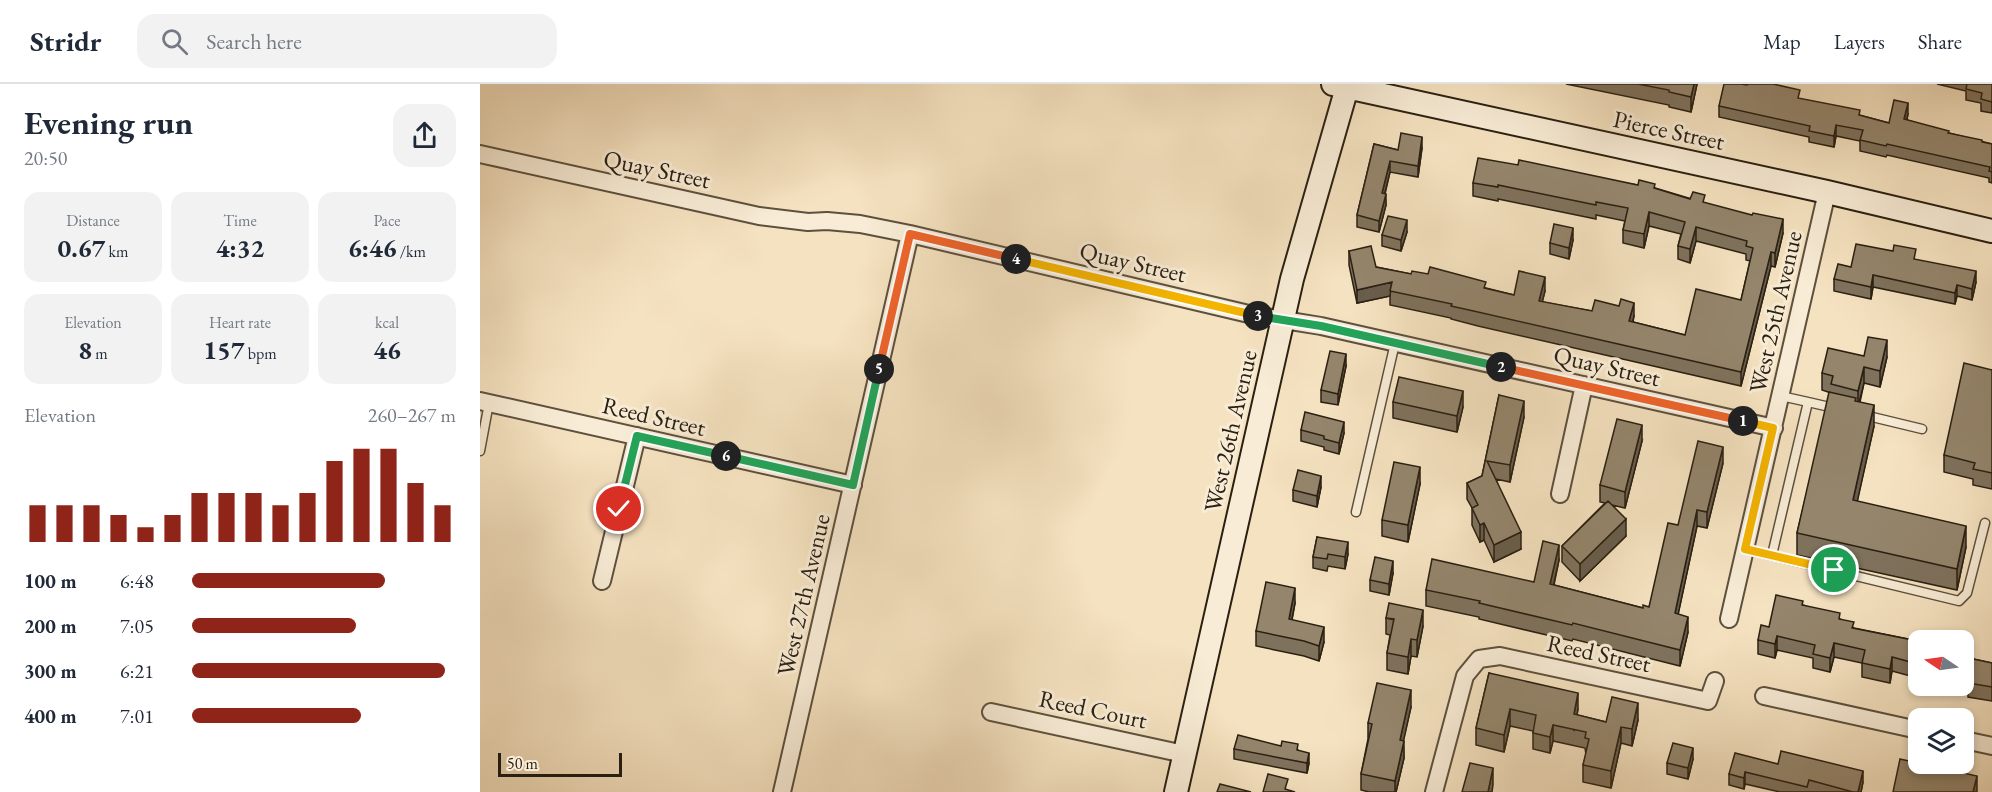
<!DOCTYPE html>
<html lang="en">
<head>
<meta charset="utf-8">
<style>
	:root { --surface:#fff; --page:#f2f2f3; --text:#1f2937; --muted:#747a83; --line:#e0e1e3; --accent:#8f2418 }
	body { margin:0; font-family:"EB Garamond",serif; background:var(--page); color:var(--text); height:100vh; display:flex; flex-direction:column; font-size:22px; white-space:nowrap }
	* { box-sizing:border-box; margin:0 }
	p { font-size:20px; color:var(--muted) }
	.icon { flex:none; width:33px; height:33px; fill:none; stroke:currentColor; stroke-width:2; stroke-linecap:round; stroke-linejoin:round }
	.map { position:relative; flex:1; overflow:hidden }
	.side { display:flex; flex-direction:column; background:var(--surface); width:480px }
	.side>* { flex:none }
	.needle { width:39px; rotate:283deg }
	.controls { position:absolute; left:1428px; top:546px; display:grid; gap:12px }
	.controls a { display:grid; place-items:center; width:66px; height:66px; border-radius:12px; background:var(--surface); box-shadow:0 3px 9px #0003; font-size:30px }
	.scale { position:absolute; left:18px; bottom:15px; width:124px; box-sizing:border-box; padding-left:6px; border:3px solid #2a2012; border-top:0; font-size:16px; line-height:21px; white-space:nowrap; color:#2a2012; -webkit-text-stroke:4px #f8ecd6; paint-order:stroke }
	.pin { position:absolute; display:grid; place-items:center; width:51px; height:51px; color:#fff; margin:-26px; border:3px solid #fff; border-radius:50%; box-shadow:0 2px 6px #0007 }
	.km { position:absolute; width:30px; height:30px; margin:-15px; border-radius:50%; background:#222; color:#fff; font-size:16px; line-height:30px; text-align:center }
	.round { display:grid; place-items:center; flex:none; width:63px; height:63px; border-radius:18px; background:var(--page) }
	.summary { display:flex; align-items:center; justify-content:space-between; height:102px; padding:0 24px }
	h1 { font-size:33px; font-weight:700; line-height:45px }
	.metrics { display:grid; grid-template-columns:repeat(3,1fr); gap:9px; height:102px; padding:6px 24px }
	.metrics div { display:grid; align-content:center; border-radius:15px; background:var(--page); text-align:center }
	.metrics b { font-size:26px; font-weight:700 }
	.metrics small { font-size:16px; font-weight:400 }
	.metrics p { font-size:16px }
	.chart { height:168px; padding:12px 24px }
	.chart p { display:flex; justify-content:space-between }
	.chart svg { width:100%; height:108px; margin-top:6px; stroke:var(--accent); stroke-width:6 }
	ul { padding:0 24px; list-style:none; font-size:20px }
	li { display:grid; grid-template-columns:96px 72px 1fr; align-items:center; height:45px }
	li i { height:15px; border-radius:8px; background:var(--accent) }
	header { display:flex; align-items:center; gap:36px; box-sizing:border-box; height:84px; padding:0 30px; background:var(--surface); border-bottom:2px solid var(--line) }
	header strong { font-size:28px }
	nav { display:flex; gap:33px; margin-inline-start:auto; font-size:21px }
	.search { width:420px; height:54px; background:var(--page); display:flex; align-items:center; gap:15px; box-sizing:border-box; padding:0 21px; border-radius:18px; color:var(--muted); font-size:22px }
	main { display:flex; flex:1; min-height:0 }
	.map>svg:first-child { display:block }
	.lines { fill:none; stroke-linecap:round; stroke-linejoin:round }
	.lane-casing { stroke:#5d503e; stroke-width:11 }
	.street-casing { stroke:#5d503e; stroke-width:20 }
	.secondary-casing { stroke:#2a2012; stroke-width:26 }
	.lane { stroke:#f8ecd6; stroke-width:8 }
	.street { stroke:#f8ecd6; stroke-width:16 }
	.secondary { stroke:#f8ecd6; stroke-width:22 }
	.wall { fill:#7f725d; stroke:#2a2012; stroke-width:1.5 }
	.shaded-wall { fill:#685d4c; stroke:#2a2012; stroke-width:1.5 }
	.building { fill:#94856c; stroke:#2a2012; stroke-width:1.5 }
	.split-1-casing { stroke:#fff; stroke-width:12 }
	.split-2-casing { stroke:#fff; stroke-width:12 }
	.split-3-casing { stroke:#fff; stroke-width:12 }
	.split-4-casing { stroke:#fff; stroke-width:12 }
	.split-5-casing { stroke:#fff; stroke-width:12 }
	.split-6-casing { stroke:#fff; stroke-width:12 }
	.split-7-casing { stroke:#fff; stroke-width:12 }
	.split-1 { stroke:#f5b400; stroke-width:8 }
	.split-2 { stroke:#f0652b; stroke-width:8 }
	.split-3 { stroke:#22a559; stroke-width:8 }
	.split-4 { stroke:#f5b400; stroke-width:8 }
	.split-5 { stroke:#f0652b; stroke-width:8 }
	.split-6 { stroke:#22a559; stroke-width:8 }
	.split-7 { stroke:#22a559; stroke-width:8 }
	.labels { text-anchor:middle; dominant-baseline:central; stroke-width:6; stroke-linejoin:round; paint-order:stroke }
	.street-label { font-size:24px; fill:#2a2012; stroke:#f8ecd6 }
</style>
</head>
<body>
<header>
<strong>Stridr</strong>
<div class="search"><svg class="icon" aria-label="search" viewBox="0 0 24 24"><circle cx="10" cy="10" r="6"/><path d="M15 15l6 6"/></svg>Search here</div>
<nav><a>Map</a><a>Layers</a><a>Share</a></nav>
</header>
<main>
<section class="side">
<div class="summary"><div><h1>Evening run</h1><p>20:50</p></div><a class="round"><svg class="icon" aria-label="share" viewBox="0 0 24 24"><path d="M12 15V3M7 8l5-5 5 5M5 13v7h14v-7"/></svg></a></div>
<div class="metrics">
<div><p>Distance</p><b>0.67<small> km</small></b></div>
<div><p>Time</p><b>4:32</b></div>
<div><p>Pace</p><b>6:46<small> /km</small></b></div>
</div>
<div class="metrics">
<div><p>Elevation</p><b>8<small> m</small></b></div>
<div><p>Heart rate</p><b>157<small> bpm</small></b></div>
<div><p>kcal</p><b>46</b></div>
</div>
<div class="chart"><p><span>Elevation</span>260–267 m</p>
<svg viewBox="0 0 160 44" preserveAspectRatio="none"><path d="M5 44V29M15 44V29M25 44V29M35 44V33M45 44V38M55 44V33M65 44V24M75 44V24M85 44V24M95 44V29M105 44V24M115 44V11M125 44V6M135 44V6M145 44V20M155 44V29"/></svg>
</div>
<ul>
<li><b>100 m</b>6:48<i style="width:73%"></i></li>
<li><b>200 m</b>7:05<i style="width:62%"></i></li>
<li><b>300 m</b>6:21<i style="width:96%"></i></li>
<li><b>400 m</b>7:01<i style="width:64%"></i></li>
</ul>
</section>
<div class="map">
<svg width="1512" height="708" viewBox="0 0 1512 708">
	<rect width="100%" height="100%" fill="#f5e2c0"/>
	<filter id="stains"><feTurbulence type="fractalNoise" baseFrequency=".00333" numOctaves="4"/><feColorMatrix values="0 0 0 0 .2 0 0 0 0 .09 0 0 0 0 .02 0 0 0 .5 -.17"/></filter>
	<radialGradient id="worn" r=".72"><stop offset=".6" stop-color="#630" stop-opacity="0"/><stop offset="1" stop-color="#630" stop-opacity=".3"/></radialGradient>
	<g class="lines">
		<defs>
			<path id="lane" d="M1328,318l26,6
				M1384,331l58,14
				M0,367l9,-48
				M876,428l39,-169
				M1265,465l214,52 8,-8 18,-70
				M1292,471l36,-153 -27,-6"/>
			<path id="street" d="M0,70l279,62 49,6 19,-1 33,3 50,10 343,81 68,11 453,102
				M0,317l373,84
				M1080,410l24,-109
				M122,497l35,-145
				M1249,535l98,-427
				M1284,612l154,34
				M511,628l193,42
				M1484,656l28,6
				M302,708l128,-558
				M954,708l31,-116 14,-17 21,-3 208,45 7,-20"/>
			<path id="secondary" d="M853,0l494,108 165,39
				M696,708l116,-513 56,-195"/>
		</defs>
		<use href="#lane" class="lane-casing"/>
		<use href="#street" class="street-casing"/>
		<use href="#secondary" class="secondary-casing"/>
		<use href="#lane" class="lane"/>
		<use href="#street" class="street"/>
		<use href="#secondary" class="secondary"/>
	</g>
	<path class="wall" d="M1086,0h131l-6,28 -22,-5v-2z
		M1457,0h55v29l-11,-2v-8l-15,-3v-9z
		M1267,1l142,38 19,-9 -1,6 42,13 43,11v39l-3,-1v-4l-102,-23 -1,2 -26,-6v-10l-24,-5 -2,11 -25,-5v-5l-90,-20v-11z
		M894,60l24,6 24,-2 -4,29 -28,-5 -5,22 1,11 -7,27 -22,-5v-12z
		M1038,81l137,23 50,15 78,30 -8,34 -4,-1 -30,120 -263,-60 -27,-7v-1l-61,-13v-9l-33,7 -8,-38v-14l27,16 35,7 75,14 28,7 31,-4 -3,11 50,9 42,5 -1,6 52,13 56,-35 9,-39 -4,-1v-6l-50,-13 -6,22 -12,-4v-13l3,-12 -32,-8 -5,22 -21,-5v-13l2,-9 -29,-6v4l-98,-20v2l-25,-5v-13z
		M927,148l-6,19 -19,-5v-11z
		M1093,156l-4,19 -19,-5v-11z
		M1436,176l60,22 -4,18 -15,-4 -2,8 -82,-17 -2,12 -37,-8v-12l17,-12z
		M1384,272l23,1 -7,30 -16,-4 -4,19 14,24 -17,75 109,46 -9,43 -160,-35v-22l34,-140 -9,-3v-17z
		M866,282l-8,39 -17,-3v-12z
		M1512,286v119l-19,-4v-6l-29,-7v-17z
		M1019,311l25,22 -14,65 -14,-3 25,70 -27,13 -10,-22 -4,2 -8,-17v-17l-5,-9v-16l15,-7z
		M913,318l70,5 -6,25 -64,-14z
		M821,346l43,3 -5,21 -15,-4v-3l-23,-6z
		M1162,357l-17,67 -13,-3 14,31 -46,45 -18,-19v-16l43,-43 -5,-1v-17z
		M1243,379l-16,65 -10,-2 -19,88 10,18 -8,34 -107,-27 -1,2 -93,-22v-2l-53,-11v-16l108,-8 25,-22 -5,25 89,23 6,-1 29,-82z
		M940,400l-12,58 -26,-6v-16z
		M841,403l-4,20 -24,-6v-11z
		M837,453l31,17 -3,15 -17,-3 -1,5 -14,-3v-11z
		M913,489l-4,22 -19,-4v-11z
		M815,519l-3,17 32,22 -5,19 -15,-5 -48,-10v-15z
		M1323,521l37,14 14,9 59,12 16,-2 17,2h-28v46h21l-2,8 -19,-4v-12l-26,-7 -2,12 -28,-6v-14l-28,-6 -4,15 -17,-4v-10l-36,-8 -2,8 -17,-4v-14l11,-13z
		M906,534l37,8 -6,31 -6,-1 -3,18 -21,-4v-17l3,-18 -4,-1z
		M1484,573l28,6v38l-24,-4v-9l-12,-2h8z
		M1009,589l89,36 -1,6 29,7 32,-2 -6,26 -11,-3 -10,45 -28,-6v-17l3,-10 -1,-7 -32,-7 -3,12 -17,-4v-18l-23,-5 -6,26 -28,-7v-17z
		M931,623l-8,34 1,17 -8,34h-27l-8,-2v-16l7,-35v-16z
		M754,665l64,1 11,13 -2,10 -73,-14z
		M1213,675l-5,20 -21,-5v-11z
		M1298,680l85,18 -2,10h-81l-35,-8 -1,5 -15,-4v-11z"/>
	<path class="shaded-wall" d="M1214,0h3l-6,28v-15z
		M1428,19v11l-4,16v-11z
		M1356,41v11l-2,11v-11z
		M942,53v11l-4,29v-11z
		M910,77v11l-8,32v-11z
		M906,110v11l-7,27v-11z
		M1169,128v14l-5,22v-14z
		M1303,135v14l-8,34v-14z
		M927,136v12l-6,19v-11z
		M1216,143v14l-6,22v-14z
		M1093,144v12l-4,19v-11z
		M1291,168v14l-30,120v-14z
		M1496,187v11l-4,18v-11z
		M1393,191v12l-2,12v-12z
		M1065,193v14l-6,24v-14z
		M912,198l-2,14 -33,7v-13z
		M1477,201v11l-2,8v-11z
		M1154,219v13l-5,19v-14z
		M1407,256v17l-7,30v-16z
		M866,270v12l-8,39v-11z
		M1384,283v16l-6,24v-16z
		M983,307v16l-6,25v-16z
		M1044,317v16l-14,65v-17z
		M1394,321v21l-21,95v-21z
		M864,338v11l-5,21v-11z
		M1162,341v16l-17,67v-16z
		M1243,363v16l-16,65v-16z
		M940,383v17l-12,58v-17z
		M841,392v11l-4,20v-11z
		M1217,426v16l-22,103v-16z
		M1146,435v17l-46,45v-17z
		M1004,439v17l-4,2v-17z
		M1486,442v21l-9,43v-21z
		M1041,448v17l-27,13v-17z
		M868,458v12l-3,15v-12z
		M1079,461v15l-9,40v-16z
		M913,477v12l-4,22v-11z
		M815,504v15l-6,31v-15z
		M943,526v16l-6,31v-17z
		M1208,533v15l-8,34v-16z
		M844,543v15l-5,19v-15z
		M1297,552v14l-2,8v-14z
		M931,555v17l-3,18v-17z
		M1354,559v14l-4,15v-14z
		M1412,573v14l-2,12v-14z
		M931,606v17l-11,50v-17z
		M1098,609v16l-4,22v-17z
		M1158,619v17l-6,26v-17z
		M1030,625v17l-6,26v-17z
		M1073,641v16l-3,12v-16z
		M1141,643v16l-10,45v-17z
		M924,657v17l-8,34h-1v-11z
		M1213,664v11l-5,20v-11z
		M829,669v10l-2,10v-10z
		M1013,684v17l-1,7h-4z
		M1383,687v11l-2,10h-3z
		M1265,688v12l-1,5v-11z
		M1497,692v16h-4z"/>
	<path class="building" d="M1158,0h56l-3,13 -22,-5v-2z
		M1244,0h17l6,1 1,-1h25l27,6 -2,8 62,12 -1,5 30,8 5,-23 14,3 -4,16 45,12 -1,2 34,7v2l10,2v28l-3,-1 1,-4 -103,-23 -1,2 -26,-6 3,-10 -27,-5 -2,11 -25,-5 1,-5 -91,-20z
		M1487,0h25v18l-11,-3 1,-6 -16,-4z
		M921,49l21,4 -4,29 -28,-5 -8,32 4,1 -7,27 -22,-6 17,-71 24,6z
		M998,74l40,7 1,-5 119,25 1,-5 16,4 -1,4 36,11 3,-7 12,3 -2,7 49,13 1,-2 30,6 -8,34 -4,-1 -30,120 -263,-60 -27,-6 1,-2 -62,-13 2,-9 -35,8 -8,-39 22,-5 5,21 35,7 1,-3 16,3 2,-7 56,15 -2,6 30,7 5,-24 26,6 -6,24 53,10 3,-11 24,6 2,-7 13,4 -5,18 56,14 11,-46 45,11 12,-52 -7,-2 1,-5 -51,-14 -6,22 -12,-3 7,-24 -36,-10 -5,22 -21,-4 5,-22 -32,-6v3l-98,-20v2l-25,-4z
		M908,132l19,4 -6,20 -19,-5z
		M1074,140l19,4 -4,20 -19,-5z
		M1376,160l37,7 1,-6 22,4 -2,10 62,12 -4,18 -15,-4 -2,8 -82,-18 -2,12 -37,-8 4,-15 13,3z
		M1388,253l19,3 -7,31 -16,-4 -6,24 -27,-7 2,-8 -11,-3 6,-25 36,8z
		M850,267l16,3 -8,40 -17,-4z
		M1484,279l28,7v103l-19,-4 2,-6 -31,-8z
		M919,293l64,14 -6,25 -64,-14z
		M1349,308l27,6 -1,3 19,4 -21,95 113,26 -9,43 -160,-36z
		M1019,311l25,6 -14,64 -23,-4 34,71 -27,13 -10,-22 -4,2 -8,-17 6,-3 -11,-22 15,-7z
		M825,328l39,10 -5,21 -15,-4v-3l-23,-6z
		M1137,335l25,6 -17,67 -25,-7z
		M1218,357l25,6 -16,65 -10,-2 -22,103 13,4 -8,33 -107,-27 -1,2 -93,-22 1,-2 -54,-11 6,-31 102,23 9,-41 16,4 -9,39 93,24v-3l6,2 19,-84 10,2z
		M914,378l26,5 -12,58 -26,-5z
		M818,386l23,6 -4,20 -24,-6z
		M1128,417l18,18 -46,45 -18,-18z
		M837,453l31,5 -3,15 -17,-3 -1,5 -14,-2z
		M895,473l18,4 -4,23 -19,-4z
		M786,498l29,6 -6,31 35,8 -5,19 -15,-5 -48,-10z
		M1296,511l27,6 -1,4 38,8 -1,6 15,3 -2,6 61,12 1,-5 15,3 1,-5 16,3 -1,4h-27v24l-26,-7 -2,12 -28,-6 3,-13 -31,-7 -4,15 -17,-4 2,-9 -38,-9 -2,8 -17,-4 3,-15 8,2z
		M909,519l34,7 -6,30 -6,-1 -3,18 -21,-4 7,-34 -8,-1z
		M1484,573l28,6v24l-24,-4 2,-9 -6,-1z
		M1009,589l89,20 -4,21 32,8 6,-25 26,6 -6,26 -11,-2 -10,44 -28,-6 6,-26 -4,-1 1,-6 -33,-7 -3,12 -17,-4 3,-18 -26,-6 -6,26 -28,-7z
		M897,599l34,7 -11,50 4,1 -9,40 -34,-7 11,-50 -4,-1z
		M758,651l43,11 1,-5 16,3 -1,6 12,3 -2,10 -73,-14z
		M1193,659l20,5 -5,20 -21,-5z
		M1301,667l82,20 -5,21h-5l-44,-12 -2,7 -62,-15 -1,6 -15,-4 6,-21 43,11z
		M1420,675l77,17 -4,16h-80z
		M990,679l23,5 -5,24h-26z
		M788,690l20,5 -3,10 10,3h-32z
		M740,700l31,8h-34z"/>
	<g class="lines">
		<defs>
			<path id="split-1" d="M1263,337l30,7 -28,121 89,21"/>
			<path id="split-2" d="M1021,283l242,54"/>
			<path id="split-3" d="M778,232l63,10 180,41"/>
			<path id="split-4" d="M536,175l242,57"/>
			<path id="split-5" d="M399,285l31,-135 106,25"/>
			<path id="split-6" d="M246,372l127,29 26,-116"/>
			<path id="split-7" d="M139,425l18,-73 89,20"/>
		</defs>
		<use href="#split-1" class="split-1-casing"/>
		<use href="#split-2" class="split-2-casing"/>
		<use href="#split-3" class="split-3-casing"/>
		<use href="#split-4" class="split-4-casing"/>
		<use href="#split-5" class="split-5-casing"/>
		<use href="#split-6" class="split-6-casing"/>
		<use href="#split-7" class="split-7-casing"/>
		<use href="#split-1" class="split-1"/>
		<use href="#split-2" class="split-2"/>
		<use href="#split-3" class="split-3"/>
		<use href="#split-4" class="split-4"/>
		<use href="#split-5" class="split-5"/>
		<use href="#split-6" class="split-6"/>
		<use href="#split-7" class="split-7"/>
	</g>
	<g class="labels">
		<g class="street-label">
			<text transform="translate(1189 46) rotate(12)">Pierce Street</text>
			<text transform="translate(177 85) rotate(12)">Quay Street</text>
			<text transform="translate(653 178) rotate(13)">Quay Street</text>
			<text transform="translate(1295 228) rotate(-77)">West 25th Avenue</text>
			<text transform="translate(1127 282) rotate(13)">Quay Street</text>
			<text transform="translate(174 332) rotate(13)">Reed Street</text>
			<text transform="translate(750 347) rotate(-77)">West 26th Avenue</text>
			<text transform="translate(323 511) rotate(-77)">West 27th Avenue</text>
			<text transform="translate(1119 569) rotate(12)">Reed Street</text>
			<text transform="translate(613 625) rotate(12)">Reed Court</text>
		</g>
	</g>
	<rect width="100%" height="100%" filter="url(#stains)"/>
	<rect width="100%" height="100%" fill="url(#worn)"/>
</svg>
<div class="controls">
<a><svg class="needle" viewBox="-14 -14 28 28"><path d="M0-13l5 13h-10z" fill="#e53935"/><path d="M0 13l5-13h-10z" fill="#747a83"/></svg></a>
<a><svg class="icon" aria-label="layers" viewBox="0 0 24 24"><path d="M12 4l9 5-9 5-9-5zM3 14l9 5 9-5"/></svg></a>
</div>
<div class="scale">50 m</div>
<div class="pin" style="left:1354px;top:486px;background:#1e9e55"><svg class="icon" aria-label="arrive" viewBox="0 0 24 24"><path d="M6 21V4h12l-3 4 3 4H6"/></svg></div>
<div class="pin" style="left:139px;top:425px;background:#d93025"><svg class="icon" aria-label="check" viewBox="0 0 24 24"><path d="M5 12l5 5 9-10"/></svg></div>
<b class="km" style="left:1263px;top:337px">1</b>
<b class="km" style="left:1021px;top:283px">2</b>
<b class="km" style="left:778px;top:232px">3</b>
<b class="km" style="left:536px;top:175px">4</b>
<b class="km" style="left:399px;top:285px">5</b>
<b class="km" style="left:246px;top:372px">6</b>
</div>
</main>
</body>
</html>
